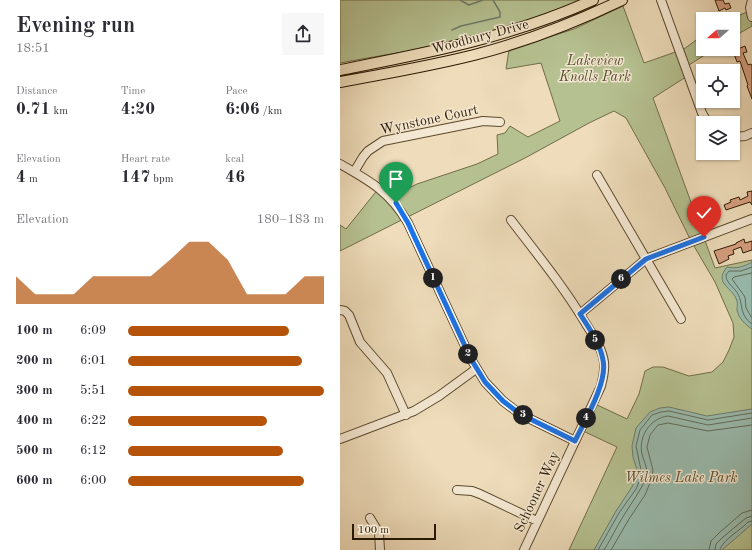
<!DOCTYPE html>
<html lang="en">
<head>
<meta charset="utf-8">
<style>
	:root { --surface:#fff; --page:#f7f7f7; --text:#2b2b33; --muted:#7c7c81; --accent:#b45309 }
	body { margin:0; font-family:"Old Standard TT",serif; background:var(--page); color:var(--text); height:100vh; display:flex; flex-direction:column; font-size:15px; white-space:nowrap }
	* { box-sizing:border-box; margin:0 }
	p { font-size:13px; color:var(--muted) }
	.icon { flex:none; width:22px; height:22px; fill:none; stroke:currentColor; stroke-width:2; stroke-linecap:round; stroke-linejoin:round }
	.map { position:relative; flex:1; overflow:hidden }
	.panel { display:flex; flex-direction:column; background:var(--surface); width:340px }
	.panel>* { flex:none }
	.needle { width:26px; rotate:250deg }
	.tools { position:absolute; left:356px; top:12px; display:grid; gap:8px }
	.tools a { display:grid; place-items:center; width:44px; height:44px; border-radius:0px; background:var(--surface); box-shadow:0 1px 3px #0004; font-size:20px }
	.scale { position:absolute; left:12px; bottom:10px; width:84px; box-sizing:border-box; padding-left:4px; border:2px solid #2b1900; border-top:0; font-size:11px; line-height:14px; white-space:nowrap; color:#2b1900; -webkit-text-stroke:3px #f4e8d2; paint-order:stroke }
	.pin { position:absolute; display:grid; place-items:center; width:34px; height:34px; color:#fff; margin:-41px -17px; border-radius:50% 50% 50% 0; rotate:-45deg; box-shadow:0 0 4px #0007 }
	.pin .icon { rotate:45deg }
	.km { position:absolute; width:20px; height:20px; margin:-10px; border-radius:50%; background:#222; color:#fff; font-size:11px; line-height:20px; text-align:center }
	.round { display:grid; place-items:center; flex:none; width:42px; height:42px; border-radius:0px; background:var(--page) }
	.head { display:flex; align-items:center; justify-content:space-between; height:68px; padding:0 16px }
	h1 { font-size:22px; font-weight:800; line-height:30px }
	.figures { display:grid; grid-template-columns:repeat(3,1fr); gap:6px; height:68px; padding:4px 16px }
	.figures div { display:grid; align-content:center }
	.figures b { font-size:17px; font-weight:800 }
	.figures small { font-size:11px; font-weight:400 }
	.figures p { font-size:11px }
	.chart { height:112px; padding:8px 16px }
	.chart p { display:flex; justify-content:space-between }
	.chart svg { width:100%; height:72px; margin-top:4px; fill:var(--accent); opacity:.7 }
	ul { padding:0 16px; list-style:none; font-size:13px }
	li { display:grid; grid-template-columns:64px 48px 1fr; align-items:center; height:30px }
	li i { height:10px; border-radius:5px; background:var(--accent) }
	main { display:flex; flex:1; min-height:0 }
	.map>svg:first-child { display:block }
	.green { fill:#b6c191; stroke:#706d48 }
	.water { fill:#99bcaf; stroke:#6d7b69 }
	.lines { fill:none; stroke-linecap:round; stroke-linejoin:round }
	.shore { stroke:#626a58; stroke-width:1 }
	.stream { stroke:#6d7b69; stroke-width:1.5 }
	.building { fill:#d69f80; stroke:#2b1900 }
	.minor-casing { stroke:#5c4a2e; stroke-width:10 }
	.major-casing { stroke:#2b1900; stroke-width:12 }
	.minor { stroke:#f4e8d2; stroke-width:8 }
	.major { stroke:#eedcba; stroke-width:10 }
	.route-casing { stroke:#fff; stroke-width:8 }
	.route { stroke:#1a73e8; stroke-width:5 }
	.labels { text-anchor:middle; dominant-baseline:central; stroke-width:3; stroke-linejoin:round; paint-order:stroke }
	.street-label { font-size:14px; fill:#2b1900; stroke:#f4e8d2 }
	.park-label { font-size:14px; font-style:italic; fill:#554b2c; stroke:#f4e8d2 }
</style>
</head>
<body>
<main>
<section class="panel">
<div class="head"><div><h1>Evening run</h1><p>18:51</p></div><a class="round"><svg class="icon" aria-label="share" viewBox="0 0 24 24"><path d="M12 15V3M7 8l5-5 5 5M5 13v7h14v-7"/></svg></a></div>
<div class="figures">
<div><p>Distance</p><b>0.71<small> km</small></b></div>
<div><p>Time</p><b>4:20</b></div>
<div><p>Pace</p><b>6:06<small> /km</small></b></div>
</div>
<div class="figures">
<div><p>Elevation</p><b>4<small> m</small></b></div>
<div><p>Heart rate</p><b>147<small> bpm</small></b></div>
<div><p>kcal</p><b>46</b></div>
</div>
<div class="chart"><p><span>Elevation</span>180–183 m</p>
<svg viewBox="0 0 160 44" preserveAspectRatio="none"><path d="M0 44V27L10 38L20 38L30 38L40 27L50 27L60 27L70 27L80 17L90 6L100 6L110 17L120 38L130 38L140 38L150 27L160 27V44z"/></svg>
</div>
<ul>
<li><b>100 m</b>6:09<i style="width:82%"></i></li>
<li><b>200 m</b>6:01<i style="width:89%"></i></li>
<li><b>300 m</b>5:51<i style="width:100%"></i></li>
<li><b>400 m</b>6:22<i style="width:71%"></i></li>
<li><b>500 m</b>6:12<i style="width:79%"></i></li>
<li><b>600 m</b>6:00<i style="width:90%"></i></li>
</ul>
</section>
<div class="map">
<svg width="412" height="550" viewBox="0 0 412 550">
	<rect width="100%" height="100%" fill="#eedcba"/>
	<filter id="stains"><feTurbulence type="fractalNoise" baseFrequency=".005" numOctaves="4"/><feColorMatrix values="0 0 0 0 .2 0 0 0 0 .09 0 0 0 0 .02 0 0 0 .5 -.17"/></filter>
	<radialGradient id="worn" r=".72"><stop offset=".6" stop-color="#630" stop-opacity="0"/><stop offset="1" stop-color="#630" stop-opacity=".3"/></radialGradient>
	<path class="green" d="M0,0h240c-33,14 -68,26 -103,36 -45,13 -91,18 -137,27z
		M283,6l21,57 40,-14 19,-14v14h11l-28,18 3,8 -36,23 62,170 37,-8v290h-183l48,-103 -36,-17 12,-27 34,16 12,-25 6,-23 8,-4h10l26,9 23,-4 11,-10 6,-12 5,-13 -1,-14 -18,-41 -24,-41 -26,-53 -39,-70 -12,-7 -25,12 -64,35 -185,93v-26l6,4 33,-41 12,9 26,-13 60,-20 21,-10 -1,-19 8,-2 5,-7 18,11 32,-16 -19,-58 -35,6 3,-19 65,-21z
		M412,10v16l-19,11v-18h-3z"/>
	<path class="water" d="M412,262v67c-7,-5 -13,-10 -15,-19 0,-3 1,-6 0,-9 -4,-14 -24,-17 -10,-34 8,2 17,0 25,-5z
		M329,407l38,9 45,-7v115l-30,26h-128l22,-39 16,-24 6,-14 -5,-16 -1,-11 4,-18 14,-16 10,-4z"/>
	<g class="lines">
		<path class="shore" d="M412,267l-11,4h-12l-3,4c0,7 5,10 10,16 9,12 1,22 16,33
			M412,273l-18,4 -2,2 13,18 1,11 6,10
			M258,550l21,-37 17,-24 6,-14 -6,-29 4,-16 12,-15 9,-3 8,-1 39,9 44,-7
			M264,550c7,-11 13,-24 20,-35 8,-13 16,-23 22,-37 3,-8 -2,-16 -4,-24 -4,-17 8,-36 26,-38l40,9 44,-7
			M271,550l18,-31 16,-24 7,-17 1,-8 -6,-23 3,-12 8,-10 10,-2 40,8 44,-6
			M369,550l2,-9 8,-8 23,-20 10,-3
			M375,550l1,-6 7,-7 23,-19 6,-2
			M380,550c1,-9 21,-20 28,-28l4,-1"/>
		<path class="stream" d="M120,0l9,5 14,-5
			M112,30l9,-4 39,-9v-5l-7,-12"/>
	</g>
	<path class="building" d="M375,0h8l2,4 4,-1 2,5 -5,2 -1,-2 -6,3z
		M405,46l2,6 -4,1 5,12 3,-1 1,2v33l-5,-13 1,-1 -8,-24 -3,1 -4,-11z
		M412,191v14l-2,-3 -24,8 -2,-5 7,-3 -1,-2 9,-3 1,3 8,-4 -1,-4z
		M365,203l2,3 7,-3 3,8 -6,2 1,3 -8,3 -3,-7 3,-1 -2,-6z
		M404,239l1,4 7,-2v9l-9,3 -2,-6 -8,3 1,4 -6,2 1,3 -10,5 -5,-13 22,-7v-1z"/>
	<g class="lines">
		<defs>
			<path id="minor" d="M321,0l41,113 6,10
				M412,0l-2,8 2,9
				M393,137l12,-1 7,-3
				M0,164c30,17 50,28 68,59l63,136 14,23 18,19 17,13 55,27
				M14,172l9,-15 5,-6 15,-10 100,-20 17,1
				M257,175l84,144
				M171,220c26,34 53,67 75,104 7,11 16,24 18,38 1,9 -1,16 -3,24l-77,164
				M0,310l5,1 4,4 11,27 27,31 19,42
				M240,314l66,-55 106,-40
				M0,439l74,-28 25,-15 37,-27
				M117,490l15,1 8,3 57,27
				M30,518l9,15 1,17"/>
			<path id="major" d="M0,70c86,-17 172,-33 253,-70
				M0,82c45,-8 90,-16 134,-27 51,-13 100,-32 148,-55"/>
		</defs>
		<use href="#minor" class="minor-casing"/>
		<use href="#major" class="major-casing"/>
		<use href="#minor" class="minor"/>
		<use href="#major" class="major"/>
	</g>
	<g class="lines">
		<defs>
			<path id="route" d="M56,203l12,20 63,136 14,23 18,19 17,13 55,27c10,-21 33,-59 28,-81 -3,-17 -14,-32 -23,-46l66,-55 58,-22"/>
		</defs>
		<use href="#route" class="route-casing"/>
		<use href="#route" class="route"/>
	</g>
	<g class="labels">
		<g class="street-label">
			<text transform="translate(140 37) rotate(-15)">Woodbury Drive</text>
			<text transform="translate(89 120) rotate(-12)">Wynstone Court</text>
			<text transform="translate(197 492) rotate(-65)">Schooner Way</text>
		</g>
		<g class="park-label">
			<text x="255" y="61">Lakeview<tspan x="255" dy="16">Knolls Park</tspan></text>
			<text x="341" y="478">Wilmes Lake Park</text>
		</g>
	</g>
	<rect width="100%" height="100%" filter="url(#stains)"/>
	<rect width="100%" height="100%" fill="url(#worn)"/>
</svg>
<div class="tools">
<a><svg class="needle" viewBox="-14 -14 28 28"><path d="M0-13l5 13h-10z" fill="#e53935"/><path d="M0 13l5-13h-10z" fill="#7c7c81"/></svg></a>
<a><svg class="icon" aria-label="locate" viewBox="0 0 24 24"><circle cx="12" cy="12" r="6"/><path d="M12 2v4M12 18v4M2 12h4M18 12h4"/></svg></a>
<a><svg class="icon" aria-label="layers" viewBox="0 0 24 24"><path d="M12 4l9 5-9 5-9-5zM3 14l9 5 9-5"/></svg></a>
</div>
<div class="scale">100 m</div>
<div class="pin" style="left:56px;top:203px;background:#1e9e55"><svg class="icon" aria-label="arrive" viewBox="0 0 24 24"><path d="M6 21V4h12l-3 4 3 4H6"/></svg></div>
<div class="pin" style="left:364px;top:237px;background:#d93025"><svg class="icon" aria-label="check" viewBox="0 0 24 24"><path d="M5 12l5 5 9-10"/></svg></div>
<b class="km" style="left:93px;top:278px">1</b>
<b class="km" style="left:128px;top:354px">2</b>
<b class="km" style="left:183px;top:415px">3</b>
<b class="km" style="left:246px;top:418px">4</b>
<b class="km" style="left:255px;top:340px">5</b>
<b class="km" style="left:281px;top:279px">6</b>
</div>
</main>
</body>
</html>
